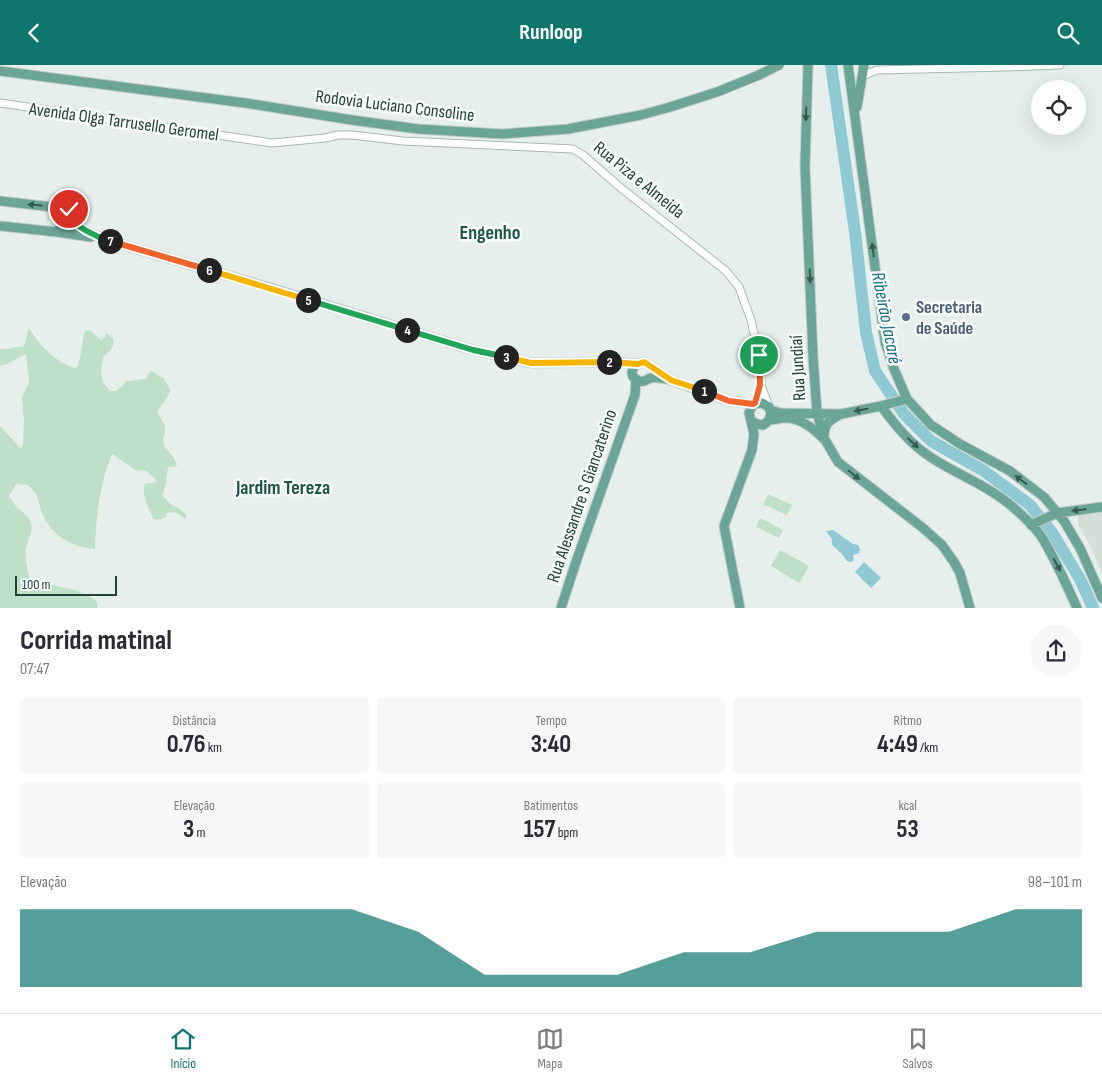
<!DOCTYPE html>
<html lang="pt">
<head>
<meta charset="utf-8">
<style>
	:root { --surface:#fff; --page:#f7f7f7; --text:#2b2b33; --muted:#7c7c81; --line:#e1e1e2; --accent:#0f766e }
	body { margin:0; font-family:"Sofia Sans Condensed",sans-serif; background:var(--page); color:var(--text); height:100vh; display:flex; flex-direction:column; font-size:19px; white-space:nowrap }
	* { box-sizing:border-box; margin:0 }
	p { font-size:16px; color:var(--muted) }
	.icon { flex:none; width:28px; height:28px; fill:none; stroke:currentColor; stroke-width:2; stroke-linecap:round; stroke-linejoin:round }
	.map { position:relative; height:543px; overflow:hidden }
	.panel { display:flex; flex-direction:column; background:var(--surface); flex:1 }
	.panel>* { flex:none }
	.tools { position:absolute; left:1031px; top:15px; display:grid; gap:10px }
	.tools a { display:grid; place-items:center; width:55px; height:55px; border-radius:50%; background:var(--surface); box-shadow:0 5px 20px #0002; font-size:25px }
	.scale { position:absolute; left:15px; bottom:12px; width:102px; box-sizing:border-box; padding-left:5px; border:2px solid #24423a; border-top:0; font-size:14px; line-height:18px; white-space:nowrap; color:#24423a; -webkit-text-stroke:4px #f7fbf9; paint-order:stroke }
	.pin { position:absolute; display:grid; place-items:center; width:42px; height:42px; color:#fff; margin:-21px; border:2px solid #fff; border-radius:50%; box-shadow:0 1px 5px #0007 }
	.km { position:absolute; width:25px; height:25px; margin:-12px; border-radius:50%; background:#222; color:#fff; font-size:14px; line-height:25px; text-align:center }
	.round { display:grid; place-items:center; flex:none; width:52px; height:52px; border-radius:26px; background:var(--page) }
	.summary { display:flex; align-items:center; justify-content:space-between; height:85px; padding:0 20px }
	h1 { font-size:28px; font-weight:700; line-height:38px }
	.figures { display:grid; grid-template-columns:repeat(3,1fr); gap:8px; height:85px; padding:5px 20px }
	.figures div { display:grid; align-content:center; border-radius:5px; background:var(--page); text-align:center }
	.figures b { font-size:25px; font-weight:700 }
	.figures small { font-size:14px; font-weight:400 }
	.figures p { font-size:14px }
	.chart { height:140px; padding:10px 20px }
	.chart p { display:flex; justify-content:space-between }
	.chart svg { width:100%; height:90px; margin-top:5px; fill:var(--accent); opacity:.7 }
	header { display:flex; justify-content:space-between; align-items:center; height:65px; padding:0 20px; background:var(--accent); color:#fff; font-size:22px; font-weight:700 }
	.tabs { display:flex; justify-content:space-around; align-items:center; height:70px; border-top:1px solid var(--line); background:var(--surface); font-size:14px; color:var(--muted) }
	.tabs a { display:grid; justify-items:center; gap:2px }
	.tabs .selected { color:var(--accent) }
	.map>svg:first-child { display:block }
	.built { fill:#d4dfda }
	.green { fill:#bfe0c8 }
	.water { fill:#8ec9d4 }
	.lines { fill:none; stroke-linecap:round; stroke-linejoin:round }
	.river { stroke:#8ec9d4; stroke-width:12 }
	.minor-casing { stroke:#a8b8b2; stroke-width:9 }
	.major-casing { stroke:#c2cac8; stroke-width:11 }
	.minor { stroke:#fff; stroke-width:7 }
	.major { stroke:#6aa596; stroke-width:9 }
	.oneway { fill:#365b51 }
	.split-1-casing { stroke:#fff; stroke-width:10 }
	.split-2-casing { stroke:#fff; stroke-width:10 }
	.split-3-casing { stroke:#fff; stroke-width:10 }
	.split-4-casing { stroke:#fff; stroke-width:10 }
	.split-5-casing { stroke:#fff; stroke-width:10 }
	.split-6-casing { stroke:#fff; stroke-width:10 }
	.split-7-casing { stroke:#fff; stroke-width:10 }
	.split-8-casing { stroke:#fff; stroke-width:10 }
	.split-1 { stroke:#f0652b; stroke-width:6 }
	.split-2 { stroke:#f5b400; stroke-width:6 }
	.split-3 { stroke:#f5b400; stroke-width:6 }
	.split-4 { stroke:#22a559; stroke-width:6 }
	.split-5 { stroke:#22a559; stroke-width:6 }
	.split-6 { stroke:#f5b400; stroke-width:6 }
	.split-7 { stroke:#f0652b; stroke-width:6 }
	.split-8 { stroke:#22a559; stroke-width:6 }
	.service-dot { fill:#5c6f8a; stroke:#f7fbf9; stroke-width:2 }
	.labels { text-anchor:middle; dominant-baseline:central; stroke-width:5; stroke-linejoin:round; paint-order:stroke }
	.street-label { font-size:18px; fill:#24423a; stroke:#f7fbf9 }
	.service-label { font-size:18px; font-weight:bold; fill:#4e5e75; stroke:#f7fbf9; text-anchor:start }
	.water-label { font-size:19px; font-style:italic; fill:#1c6f80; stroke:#f7fbf9 }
	.quarter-label { font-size:20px; font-weight:bold; fill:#1f5548; stroke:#f7fbf9 }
</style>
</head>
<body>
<header><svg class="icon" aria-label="back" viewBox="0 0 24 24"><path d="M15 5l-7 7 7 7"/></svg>Runloop<svg class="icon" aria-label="search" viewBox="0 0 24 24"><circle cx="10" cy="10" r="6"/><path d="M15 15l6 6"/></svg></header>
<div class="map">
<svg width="1102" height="543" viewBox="0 0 1102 543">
	<rect width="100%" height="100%" fill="#e6efeb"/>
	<path class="built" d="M1102,447v61l-12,-27 -12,-21v-10z"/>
	<path class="green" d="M29,263c9,16 27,34 45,40l3,-1c5,-11 4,-24 8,-36l3,-1 3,1 10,9 4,-3 1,-3h2l5,5v6l-3,6 -7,6 -2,14 2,11 7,9h6l11,-10 18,-2 6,-8 13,7 6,12c-2,7 -3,7 -7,13 -3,3 -3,6 -6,8l8,15v6l-2,7 1,7 10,12 3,8 -9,1 -3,21 -3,7c3,3 6,7 9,9 7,5 14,6 16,14h-3c-5,-5 -11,-7 -18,-5l1,3c-4,3 -9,5 -14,2 -4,-10 -12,-23 -8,-34l10,-2 1,-2c-6,-6 -10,-12 -19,-9l-25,-17c-12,29 -16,63 -17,95 -24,-2 -44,-14 -53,-36 -2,-6 -3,-13 -6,-19 -2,-3 -5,-6 -8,-9l-12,-1 -7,12c2,3 4,7 7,10 5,6 12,8 15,17 3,9 -4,17 -5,26 -1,11 1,20 4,30l10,5 13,1 22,5 12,5 9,6 1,2v5h-97v-182l21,23 2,-4 1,-25 -2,-22 7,-16 -3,-28 -19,10 -7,2v-17c8,1 15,-3 22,-2l3,-3z
		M768,429l24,11 -5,10 -24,-11z
		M760,453l23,12 -4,8 -23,-11z
		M780,485l29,16 -10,17 -28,-17z"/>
	<path class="water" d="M833,465l20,14 5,1 2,4 -1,4 -6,2 1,5 -3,2 -4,-1 -6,-8 -9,-8v-6l-6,-8z
		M864,497l17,16 -10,10 -16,-16z"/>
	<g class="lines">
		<path class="river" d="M831,0l24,167 11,100 9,39 29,43 27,27 53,30 46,34 23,29 28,47 12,27"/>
		<defs>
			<path id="minor" d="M862,11l15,-6 129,-3 54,-2
				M0,38l272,40 53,-5 13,-3h14l51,6 170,8 10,6 38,33 105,83 13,16 12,33 8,35 2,30 8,22"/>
			<path id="major" d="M808,0l-3,102 8,190 4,56 7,25 14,24 85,66 19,17 12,17 6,11 10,35
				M848,0l37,277 9,27 13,30 24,26 29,19 50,27 34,26 20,24 16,27 22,50
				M0,6l245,32 107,17 66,9 84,5 66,-5 73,-14 29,-8 47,-15 42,-17 20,-10
				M857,42l7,-42
				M0,136l69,8c-1,10 -5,16 -12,23
				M68,153c11,11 24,16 38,22l168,49 199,61 58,13 85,-1 22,2
				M0,161l57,6 34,5
				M671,315c-5,-1 -17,-3 -20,-2 -5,1 -6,5 -12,3 -12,-4 -7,-18 5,-19l27,18 58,21 24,3 9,-1 7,4 2,7 -2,6 -3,3 -3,2 -7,-1 -5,-4
				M881,341c15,20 30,39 51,52 24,16 53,26 76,45 10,8 26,23 33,33 14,22 25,48 36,72
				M771,345l9,3 61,1 40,-8 26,-7
				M769,355c5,0 11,-2 16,-2 15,-1 28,10 38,20
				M824,370c1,-13 6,-15 17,-21
				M1031,460l26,-12 45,-6
				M561,543l16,-49 58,-164 1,-16
				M740,543l-16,-82 28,-76 2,-16 -5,-21 4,-9"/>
		</defs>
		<use href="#minor" class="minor-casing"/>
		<use href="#major" class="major-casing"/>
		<use href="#minor" class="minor"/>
		<use href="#major" class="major"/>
	</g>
	<defs><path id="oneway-solid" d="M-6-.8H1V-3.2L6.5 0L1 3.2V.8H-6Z" transform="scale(1.25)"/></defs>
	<g class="oneway">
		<use href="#oneway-solid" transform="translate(806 49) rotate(92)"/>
		<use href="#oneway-solid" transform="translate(35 140) rotate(-174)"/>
		<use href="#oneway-solid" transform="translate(873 185) rotate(-97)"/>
		<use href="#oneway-solid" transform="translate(810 211) rotate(87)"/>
		<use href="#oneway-solid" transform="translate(861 345) rotate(169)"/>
		<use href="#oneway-solid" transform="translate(913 378) rotate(42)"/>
		<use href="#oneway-solid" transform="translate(854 410) rotate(39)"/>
		<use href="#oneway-solid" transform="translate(1021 415) rotate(-143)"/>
		<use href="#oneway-solid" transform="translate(1079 445) rotate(173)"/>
		<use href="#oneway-solid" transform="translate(1057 500) rotate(61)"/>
	</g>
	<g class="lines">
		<defs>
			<path id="split-1" d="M704,326l25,10 24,3 2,-1 5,-18 -1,-30"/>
			<path id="split-2" d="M609,297l29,2 6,-2 27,18 33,11"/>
			<path id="split-3" d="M506,292l25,6 78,-1"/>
			<path id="split-4" d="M407,265l66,20 33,7"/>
			<path id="split-5" d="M308,235l99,30"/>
			<path id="split-6" d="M209,205l99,30"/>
			<path id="split-7" d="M110,176l99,29"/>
			<path id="split-8" d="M69,144l-1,8c12,12 26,19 42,24"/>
		</defs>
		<use href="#split-1" class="split-1-casing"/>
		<use href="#split-2" class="split-2-casing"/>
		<use href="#split-3" class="split-3-casing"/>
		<use href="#split-4" class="split-4-casing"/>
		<use href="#split-5" class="split-5-casing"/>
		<use href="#split-6" class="split-6-casing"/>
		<use href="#split-7" class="split-7-casing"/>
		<use href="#split-8" class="split-8-casing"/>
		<use href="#split-1" class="split-1"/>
		<use href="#split-2" class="split-2"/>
		<use href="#split-3" class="split-3"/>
		<use href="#split-4" class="split-4"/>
		<use href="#split-5" class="split-5"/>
		<use href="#split-6" class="split-6"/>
		<use href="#split-7" class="split-7"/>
		<use href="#split-8" class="split-8"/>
	</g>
	<circle class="service-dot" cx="906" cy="252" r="5"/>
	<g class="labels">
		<g class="street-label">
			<text transform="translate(395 41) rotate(7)">Rodovia Luciano Consoline</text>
			<text transform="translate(124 57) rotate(8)">Avenida Olga Tarrusello Geromel</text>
			<text transform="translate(639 115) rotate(39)">Rua Piza e Almeida</text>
			<text transform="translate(798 303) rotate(-93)">Rua Jundiaí</text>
			<text transform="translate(582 431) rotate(-71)">Rua Alessandre S Giancaterino</text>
		</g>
		<g class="service-label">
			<text x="916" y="242">Secretaria<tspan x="916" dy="21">de Saúde</tspan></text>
		</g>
		<g class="water-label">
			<text transform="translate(886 253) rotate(79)">Ribeirão Jacaré</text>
		</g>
		<g class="quarter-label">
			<text x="490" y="168">Engenho</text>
			<text x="283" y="423">Jardim Tereza</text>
		</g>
	</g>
</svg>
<div class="tools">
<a><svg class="icon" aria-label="locate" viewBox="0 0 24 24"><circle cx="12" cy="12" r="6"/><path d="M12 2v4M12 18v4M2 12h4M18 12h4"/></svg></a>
</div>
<div class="scale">100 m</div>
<div class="pin" style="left:759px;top:290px;background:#1e9e55"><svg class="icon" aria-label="arrive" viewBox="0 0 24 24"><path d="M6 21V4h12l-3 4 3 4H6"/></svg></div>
<div class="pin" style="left:69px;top:144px;background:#d93025"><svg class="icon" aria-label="check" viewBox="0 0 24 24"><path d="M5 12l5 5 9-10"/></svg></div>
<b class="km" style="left:704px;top:326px">1</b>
<b class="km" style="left:609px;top:297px">2</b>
<b class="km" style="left:506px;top:292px">3</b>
<b class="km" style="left:407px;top:265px">4</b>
<b class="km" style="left:308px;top:235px">5</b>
<b class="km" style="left:209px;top:205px">6</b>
<b class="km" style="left:110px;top:176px">7</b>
</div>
<section class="panel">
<div class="summary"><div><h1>Corrida matinal</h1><p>07:47</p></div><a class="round"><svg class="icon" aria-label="share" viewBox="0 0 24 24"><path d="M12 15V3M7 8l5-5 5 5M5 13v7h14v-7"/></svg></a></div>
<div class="figures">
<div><p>Distância</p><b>0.76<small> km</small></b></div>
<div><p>Tempo</p><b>3:40</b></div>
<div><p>Ritmo</p><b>4:49<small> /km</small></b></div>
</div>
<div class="figures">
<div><p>Elevação</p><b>3<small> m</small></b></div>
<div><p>Batimentos</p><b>157<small> bpm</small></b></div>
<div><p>kcal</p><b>53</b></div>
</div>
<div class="chart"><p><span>Elevação</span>98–101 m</p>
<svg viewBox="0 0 160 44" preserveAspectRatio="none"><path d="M0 44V6L10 6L20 6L30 6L40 6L50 6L60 17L70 38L80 38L90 38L100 27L110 27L120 17L130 17L140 17L150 6L160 6V44z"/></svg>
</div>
</section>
<nav class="tabs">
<a class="selected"><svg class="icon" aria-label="home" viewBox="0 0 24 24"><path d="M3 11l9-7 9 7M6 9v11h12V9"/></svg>Início</a>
<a><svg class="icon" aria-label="map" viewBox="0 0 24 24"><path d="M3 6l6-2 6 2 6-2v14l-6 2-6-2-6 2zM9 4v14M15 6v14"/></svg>Mapa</a>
<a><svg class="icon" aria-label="saved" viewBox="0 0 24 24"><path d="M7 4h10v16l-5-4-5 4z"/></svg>Salvos</a>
</nav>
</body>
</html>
